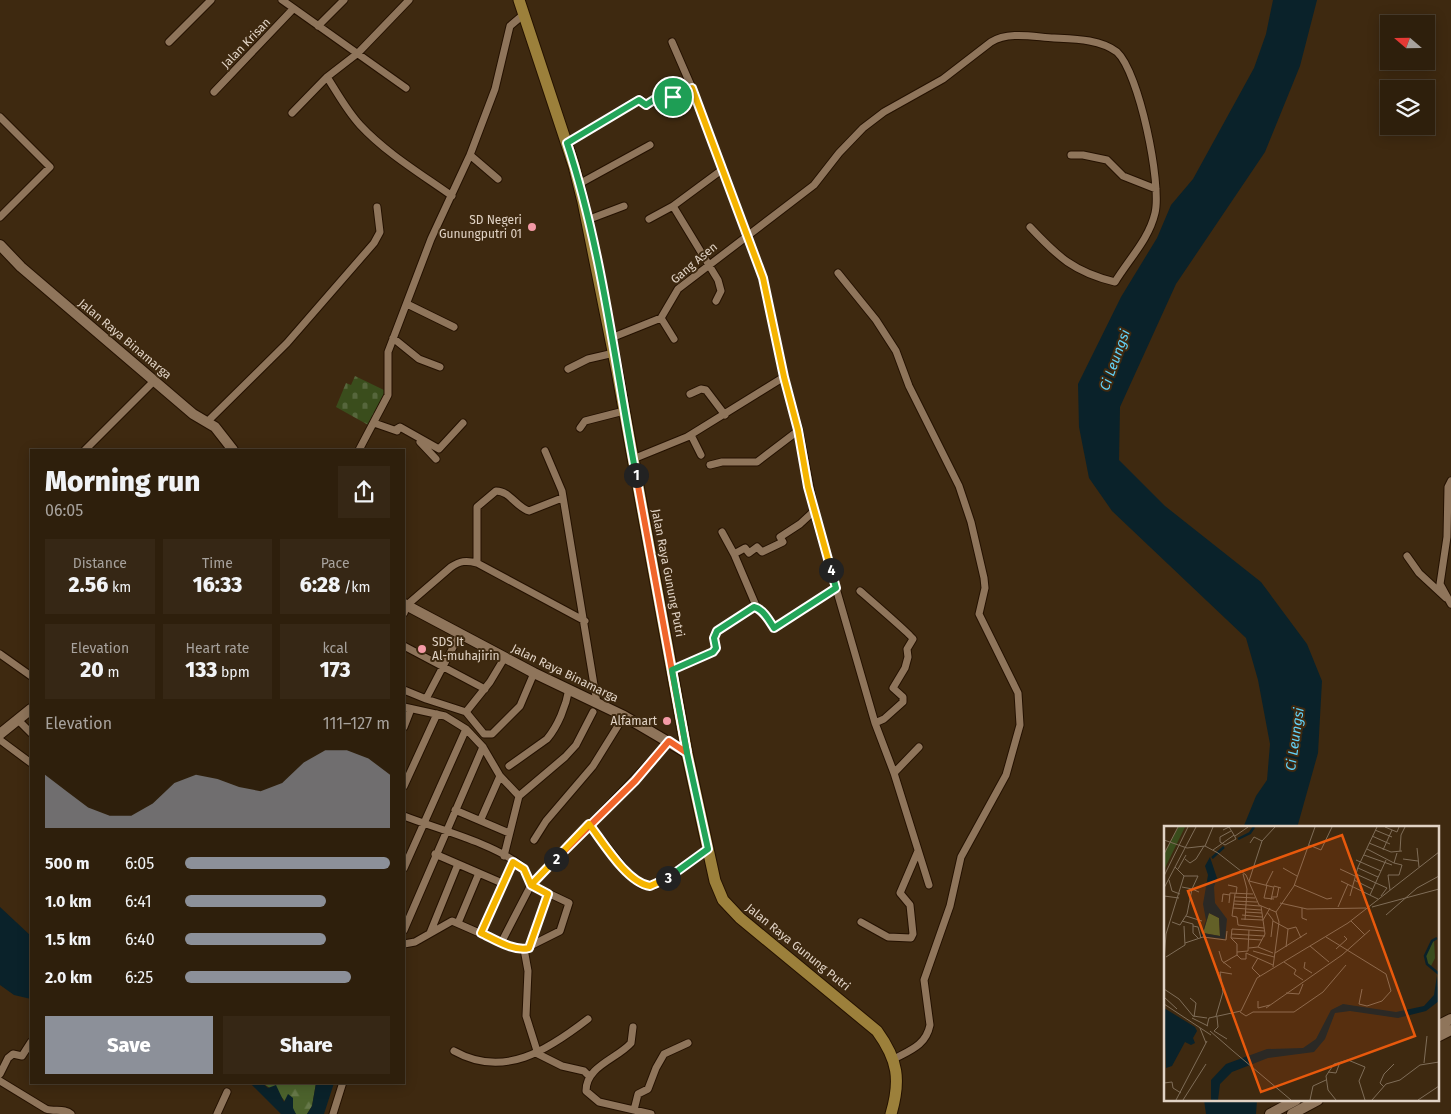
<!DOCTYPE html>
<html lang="en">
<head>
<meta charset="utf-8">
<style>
	:root { --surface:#2e1f0c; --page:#362715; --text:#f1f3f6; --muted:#a7a29d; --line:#493d2d; --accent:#8c9099 }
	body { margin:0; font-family:"Fira Sans",sans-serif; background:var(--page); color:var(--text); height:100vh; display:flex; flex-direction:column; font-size:19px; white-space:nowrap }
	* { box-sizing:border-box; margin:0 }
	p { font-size:16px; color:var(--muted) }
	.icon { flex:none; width:28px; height:28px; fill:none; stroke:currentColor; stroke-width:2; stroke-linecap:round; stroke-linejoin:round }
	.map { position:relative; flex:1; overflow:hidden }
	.side { position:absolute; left:30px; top:449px; width:375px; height:635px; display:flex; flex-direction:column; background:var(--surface); border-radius:0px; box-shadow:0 2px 12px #0003,0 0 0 1px var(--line) }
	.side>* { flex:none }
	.needle { width:32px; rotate:290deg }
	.controls { position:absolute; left:1380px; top:15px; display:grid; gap:10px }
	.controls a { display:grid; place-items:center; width:55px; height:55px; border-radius:0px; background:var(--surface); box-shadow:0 2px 12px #0003,0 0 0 1px var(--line); font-size:25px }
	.pin { position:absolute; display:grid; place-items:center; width:42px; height:42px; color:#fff; margin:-21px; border:2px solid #fff; border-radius:50%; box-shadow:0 1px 5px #0007 }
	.km { position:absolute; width:25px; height:25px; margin:-12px; border-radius:50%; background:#222; color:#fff; font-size:14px; line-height:25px; text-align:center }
	.round { display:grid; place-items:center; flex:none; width:52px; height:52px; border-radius:0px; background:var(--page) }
	.head { display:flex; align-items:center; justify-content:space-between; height:85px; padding:0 15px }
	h1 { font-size:28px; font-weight:800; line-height:38px }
	.figures { display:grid; grid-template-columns:repeat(3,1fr); gap:8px; height:85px; padding:5px 15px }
	.figures div { display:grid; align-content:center; border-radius:0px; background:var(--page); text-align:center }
	.figures b { font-size:21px; font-weight:800 }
	.figures small { font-size:14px; font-weight:400 }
	.figures p { font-size:14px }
	.chart { height:140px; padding:10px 15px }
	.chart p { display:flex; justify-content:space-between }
	.chart svg { width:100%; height:90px; margin-top:5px; fill:var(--accent); opacity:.7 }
	.button { display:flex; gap:10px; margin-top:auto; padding:10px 15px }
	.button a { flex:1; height:58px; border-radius:0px; background:var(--accent); color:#fff; font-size:20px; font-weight:800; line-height:58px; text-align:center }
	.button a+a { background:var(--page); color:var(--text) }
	ul { padding:0 15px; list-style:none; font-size:16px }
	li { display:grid; grid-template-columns:80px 60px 1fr; align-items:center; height:38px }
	li i { height:12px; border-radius:6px; background:var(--accent) }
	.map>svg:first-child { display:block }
	.forest { fill:url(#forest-firs) }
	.cemetery { fill:url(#cemetery-stones) }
	.water { fill:#0a222a }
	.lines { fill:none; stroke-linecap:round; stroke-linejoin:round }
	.street-casing { stroke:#241100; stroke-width:9 }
	.secondary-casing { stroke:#241100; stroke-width:12 }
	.primary-casing { stroke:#241100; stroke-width:13 }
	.street { stroke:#8f755b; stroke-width:7 }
	.secondary { stroke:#8f755b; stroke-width:10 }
	.primary { stroke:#9c803b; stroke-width:11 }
	.split-1-casing { stroke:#fff; stroke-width:10 }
	.split-2-casing { stroke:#fff; stroke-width:10 }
	.split-3-casing { stroke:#fff; stroke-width:10 }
	.split-4-casing { stroke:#fff; stroke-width:10 }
	.split-5-casing { stroke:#fff; stroke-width:10 }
	.split-1 { stroke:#22a559; stroke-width:6 }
	.split-2 { stroke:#f0652b; stroke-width:6 }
	.split-3 { stroke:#f5b400; stroke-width:6 }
	.split-4 { stroke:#22a559; stroke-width:6 }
	.split-5 { stroke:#f5b400; stroke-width:6 }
	.poi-dot { fill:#f49aa6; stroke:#3e2910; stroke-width:2 }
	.labels { text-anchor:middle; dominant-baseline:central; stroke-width:4; stroke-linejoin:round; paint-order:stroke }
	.street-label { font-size:12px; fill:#e1d3c5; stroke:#3e2910 }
	.poi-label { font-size:12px; fill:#e1d3c5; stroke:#3e2910; text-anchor:end }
	.water-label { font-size:14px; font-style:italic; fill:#63d1f7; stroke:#3e2910 }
	.inset-river { fill:none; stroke:#0a222a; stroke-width:2.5 }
	.inset-road { fill:none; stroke:#7f6d58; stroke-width:1 }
	.view { fill:#e8590c; fill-opacity:0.15; stroke:#e8590c; stroke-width:2.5 }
	.inset-edge { fill:none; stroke:#e1d3c5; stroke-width:2.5 }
</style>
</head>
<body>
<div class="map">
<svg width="1451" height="1114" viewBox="0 0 1451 1114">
	<defs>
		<pattern id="forest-firs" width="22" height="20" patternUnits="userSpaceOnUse" patternTransform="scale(1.25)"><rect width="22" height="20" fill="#4c622c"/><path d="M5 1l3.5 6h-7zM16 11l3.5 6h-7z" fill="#667849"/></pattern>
		<pattern id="cemetery-stones" width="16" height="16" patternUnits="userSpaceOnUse" patternTransform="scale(1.25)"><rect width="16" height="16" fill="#3a4d1c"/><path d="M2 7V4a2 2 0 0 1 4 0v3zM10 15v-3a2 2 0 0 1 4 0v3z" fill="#56663c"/></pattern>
	</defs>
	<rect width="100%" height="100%" fill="#3e2910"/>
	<path class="forest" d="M262,1083h54l-4,23 -5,8h-11l-18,-21z"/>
	<path class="cemetery" d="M355,376l31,15 -16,35 -34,-19 10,-24 5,2z"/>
	<path class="water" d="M1273,0h44l-17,66 -35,86 -89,132 -56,123 -1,53 46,46 96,76 46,62 15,37 -4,72 -21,75h-54l13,-32 11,-16 3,-36 -12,-64 -12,-42 -134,-127 -23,-33 -10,-51 -1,-43 43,-87 36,-59 14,-33 22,-26 61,-111 12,-34z
		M0,907l31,29v63l-17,-4 -14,-10z
		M250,1083h12l6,5 8,-3 8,17 4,-8 5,4v10l3,6h-15z
		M316,1083h18l-10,31h-17l5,-8z
		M1204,1100h53l-1,14h-50z"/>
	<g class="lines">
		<defs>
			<path id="street" d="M282,0l124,88
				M318,26l26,-26
				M169,42l42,-42
				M672,42l20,46 71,190 21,99 15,53 17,89 59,204 19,50 35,112
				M327,77c11,17 20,34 33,48 26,28 61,49 92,71
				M214,92l79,-83
				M292,113l35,-36 31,-24 51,-53
				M0,117l50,50 -50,50
				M567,143l72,-44 9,6 17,-12 9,5 18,-10
				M470,155l28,24
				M1071,155h12l24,5 16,16 33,13
				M579,184l71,-39
				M673,206l50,-37
				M649,219l24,-13 45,74 3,11 -5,10
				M587,220l37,-14
				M838,273l38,47 20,31 13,35 50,100 12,36 13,56 1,10 -6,26 39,79 2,32 -14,50 -45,82 -11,49 -26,74 6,45c-4,20 -19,25 -36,34
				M407,304l47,23
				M661,318l13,21
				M393,338l26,21 21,8
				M611,338l50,-20 17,-29 136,-104 25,-32 24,-25 21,-16 59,-33 48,-37c18,-11 43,-5 63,-4 20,1 46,1 63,14 22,20 45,132 38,161 -6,26 -26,46 -40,69 -41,-10 -57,-25 -85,-55
				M568,369l20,-10 26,-6
				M690,394l11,-5 5,1 19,25
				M207,422l80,-79 87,-100 6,-11 -3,-25
				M374,423l23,8
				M580,428l5,-7 39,-10
				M395,430l5,-3 39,22 24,-26
				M691,435l10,20
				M420,442l16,17
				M85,450l69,-69
				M359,450l29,-55v-43l43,-113 39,-84 25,-66 15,-63 13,-11
				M545,451l17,40 35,212
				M633,459l54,-22 97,-60
				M710,465l12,-3h35l42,-32
				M1451,481l-3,6 -1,50 -7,47 11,20
				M722,532l12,22 11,-6 4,5 8,-6 5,5 21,-10 -3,-5 20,-13 14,-13
				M734,554l23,54
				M1407,556l12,17 27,25
				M477,563v-56l19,-16c14,0 20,16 33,20l33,-13
				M860,591c8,7 52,45 53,48l-6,10 1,8 -3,11 -12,20 10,9v5l-19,17 -9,4
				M404,613l3,-8 44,-38c9,-6 15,-7 26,-4l108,58
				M460,634l-34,65 40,13
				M404,646l81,43
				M0,654l31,22
				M672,670l41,-18 3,-4 -2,-10 3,-7 37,-24c9,2 15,13 20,21l62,-40
				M404,690l22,9
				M404,707l41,9 21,13 17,18 17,29 19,20 -15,60
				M466,712l18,22h8l28,-28 14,-33
				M466,712l24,-30 15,-25
				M18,720l13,13
				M404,727l7,-18
				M0,740l31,23
				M509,766l38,-27c11,-13 19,-33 22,-50
				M894,773l25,-26
				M404,786l33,-72
				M519,796l46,-39 11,-12 17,-33
				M455,810l54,23
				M404,816c33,13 88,27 116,49 6,4 8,13 11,20l-30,58
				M481,819l19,-43
				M589,824l41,52 12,9h14l52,-36
				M534,840l12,-19 47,-55 31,-50
				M435,854l67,29
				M404,868l62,-139
				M861,922l27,15 23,1 2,-4 -3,-29 -10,-12 18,-42
				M458,923l21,-50
				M404,930l79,-183
				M430,933l28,-69
				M481,933l32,-71
				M404,944l11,-2 37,-21 57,25 15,3 36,-18 9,-28 -38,-18c46,-48 94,-94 138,-144
				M529,948l19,-54
				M524,949l4,22 -2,45 12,38
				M633,1027l-2,16c-14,16 -45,23 -45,48l13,11 52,12
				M454,1051c50,28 94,-1 134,-32
				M538,1054l24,12 22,5 6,6
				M0,1074l8,-16 5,-4 9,2 9,-14
				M0,1081l46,28c8,3 19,-1 25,5
				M634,1110l4,-16 10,-5 8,-21 8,-14 24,-11
				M217,1114l10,-22
				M333,1114l10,-32"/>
			<path id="secondary" d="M0,245l21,22 172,147 22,13 18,23
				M404,604l130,69 90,43 63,37
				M0,734l31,-25
				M1437,1026l14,-7
				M1437,1037l14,-7
				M1270,1114l26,-14
				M1292,1114l26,-14"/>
			<path id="primary" d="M519,0l55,166 9,36 34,169 70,382 28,128 8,19 17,18 137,113c21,29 24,49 14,83"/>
		</defs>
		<use href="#street" class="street-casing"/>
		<use href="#secondary" class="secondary-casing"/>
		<use href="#primary" class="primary-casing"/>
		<use href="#street" class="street"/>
		<use href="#secondary" class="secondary"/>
		<use href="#primary" class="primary"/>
	</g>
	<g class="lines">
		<defs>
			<path id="split-1" d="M636,475c-21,-110 -34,-226 -69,-332l72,-43 7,5 20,-13 7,5"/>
			<path id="split-2" d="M556,859l79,-78 34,-40 18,12 -51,-278"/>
			<path id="split-3" d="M556,859l-25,26 17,9 -19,54c-15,4 -35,-9 -48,-15l32,-71 11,7 7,16 58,-61c14,18 38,59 61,62l18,-8"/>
			<path id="split-4" d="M668,878l40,-29 -21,-96 -15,-83 41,-18 3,-4 -2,-10 3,-7 37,-24c9,2 15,13 20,21l62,-40 -5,-18"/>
			<path id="split-5" d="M673,97l19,-9 71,190 21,99 14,53 10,57 23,83"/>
		</defs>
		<use href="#split-1" class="split-1-casing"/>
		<use href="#split-2" class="split-2-casing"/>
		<use href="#split-3" class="split-3-casing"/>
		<use href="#split-4" class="split-4-casing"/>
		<use href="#split-5" class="split-5-casing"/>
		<use href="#split-1" class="split-1"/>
		<use href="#split-2" class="split-2"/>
		<use href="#split-3" class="split-3"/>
		<use href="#split-4" class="split-4"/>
		<use href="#split-5" class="split-5"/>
	</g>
	<g class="poi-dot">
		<circle cx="532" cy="227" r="5"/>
		<circle cx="422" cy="649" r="5"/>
		<circle cx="667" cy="721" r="5"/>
	</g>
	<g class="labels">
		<g class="street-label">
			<text transform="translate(246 43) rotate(-46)">Jalan Krisan</text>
			<text transform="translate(694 263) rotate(-40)">Gang Asen</text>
			<text transform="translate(125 339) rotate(40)">Jalan Raya Binamarga</text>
			<text transform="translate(668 573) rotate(79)">Jalan Raya Gunung Putri</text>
			<text transform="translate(565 673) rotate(26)">Jalan Raya Binamarga</text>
			<text transform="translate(798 947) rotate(39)">Jalan Raya Gunung Putri</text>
		</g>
		<g class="poi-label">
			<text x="522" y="220">SD Negeri<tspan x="522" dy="14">Gunungputri 01</tspan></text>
			<text x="432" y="642" text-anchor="start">SDS It<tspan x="432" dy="14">Al-muhajirin</tspan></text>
			<text x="657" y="721">Alfamart</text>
		</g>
		<g class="water-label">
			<text transform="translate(1115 360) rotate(-70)">Ci Leungsi</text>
			<text transform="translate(1295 739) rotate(-82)">Ci Leungsi</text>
		</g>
	</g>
	<g transform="translate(1164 826)">
		<rect width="275" height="275" fill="#3e2910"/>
		<path d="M14,1h7l-21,43v-16zM270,114l1,18 -4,8 -4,-2 -2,-8z" fill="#3a4d1c"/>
		<path d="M45,87l10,5 1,18 -17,-3z" fill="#4c622c"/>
		<path d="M46,31l7,21 -3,9 1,16 12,16 -2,20 -24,-3 5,-16 -3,-16 5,-29 -3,-9zM45,87l10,5 1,18 -17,-3zM273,149l2,26 -13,10 -28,7 -48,-7 -15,2 -10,26 -11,13 -46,6 -36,14 -12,12 -2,16h-7v-20l15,-16 41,-15 36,-1 13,-9 15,-29 12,-6 53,8 28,-6 10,-11zM0,182l31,19 2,4 -4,7 2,5 -4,2 -6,-3 -13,24 -6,2z" fill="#0a222a" fill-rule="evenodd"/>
		<path class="inset-river" d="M74,13l12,-6 4,-6M48,32l12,-11M273,112l-5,3 -7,15 2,8 12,10"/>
		<path class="inset-road" d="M221,1l12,5 2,-5M211,4l17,7M67,5l-11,6v5l5,3 11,-6 -2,-4M71,10l13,-9M208,10l18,8M0,14l23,8 18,-2 13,7 28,22 13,30 17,7M86,17l4,-6 8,4M205,17l22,9 11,-1M145,19l12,5 11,-23M41,20l8,-19M253,22l2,19M203,23l27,14M49,24l21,-15 -5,-8 -6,3M219,24l9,-20M236,25l1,-16 4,-8M0,28l14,-27M200,29l28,10M21,33l5,4 6,-4 8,-13M239,33l15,2M192,34l25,11M119,42l14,8M194,42l20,9M14,43l8,-14M176,43l15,7M79,48l4,15 -2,31M192,48l31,14 -6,8M0,50l24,-49M5,54l3,11 8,3M190,54l18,9M85,55l13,-40 13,-14M85,55l24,6M177,55l37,18M64,59l9,2 -1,7M102,59l7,-14M103,59l-3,13 10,1M130,59l33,14 5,-1M18,61l10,2 6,-13h-14M0,62l32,-61M226,64l-2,-15h11l3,-10 -8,-2 3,-10M71,68l-3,22 5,1 1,8 26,3M206,69l16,-35M0,70l15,2M186,70l8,-29 19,-40M71,71l20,1M108,71h5l2,-10M107,74l3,-14 7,2M70,75l23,1M58,76l1,-8 7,1M65,77l1,-10 23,1M116,77l27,6 59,-1M70,78l26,2M174,81l10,-23M208,81l67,-18M69,82l28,2M138,82v10l5,2M81,86l17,1M103,86l6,8 -2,17M78,89l20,2M222,89l31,-27 22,-12M22,90l16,5M77,93l22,1 7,-12M18,95l11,3v9l5,5M109,95l15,8M187,95l14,14M8,96l8,3 7,-11 5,-25 7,3M29,100l5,1 3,11M124,103l8,-2 5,11M101,105l-33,-2 -1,9 6,6v11l4,4h5v-6l27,12M67,108l34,2M162,111l60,37 5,17 -9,10 -15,5 -8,-2 3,-15M67,112l31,2M21,117l18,-6 23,3 1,-9M146,120l19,16M94,121l15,6M122,121l2,-18M85,122l9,-1 7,-13 -4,-28M172,123l11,-10 -3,-3M55,125l3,10 9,7M89,125l21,6M73,126l11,-1 1,-21M111,127l32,-20M2,131l19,-12 -1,-19M94,132l-6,10 8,8M0,135l2,-27 18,-58 -9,-9M120,136l12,8 -2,4 9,6M141,136l-1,6 8,5M59,137l14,-8M109,141l6,-45 -3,-10 18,-26 21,-59M0,163l15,10 14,17 14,2M122,167l13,1 4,-10M0,171l13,12M26,172l6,5 -2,14M94,175v7l12,-3M0,178l47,31M102,182l76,-53 28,-25M76,186l6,4 7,-4h41l29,-20 23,-27M52,190l7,-24 -3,-20 12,2M28,192l16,8M43,200l2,-8 32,-7 16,-33 91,-55 91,-71M36,202l6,15M46,205l23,20M50,205l13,8M50,205l4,-4 -1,-10M69,225l58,49M260,237l3,-27M164,246l8,1 4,-11M0,257l8,-1 1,6 8,5M220,261l-4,-4 4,-9 10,-10M12,274l31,-59M19,274l23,-36M146,274l3,-14 13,-6M172,274l-8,-10 -2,-14 8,-12 14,-4 17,7 -6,14 6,19M208,274l14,-16 14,-4 20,-15 19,-3M254,274l21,-14"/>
		<path class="view" d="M178,9l73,201 -154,56 -73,-201z"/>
		<rect width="275" height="275" class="inset-edge"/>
	</g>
</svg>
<div class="controls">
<a><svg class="needle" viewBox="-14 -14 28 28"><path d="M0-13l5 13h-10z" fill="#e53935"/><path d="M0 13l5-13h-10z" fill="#a7a29d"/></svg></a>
<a><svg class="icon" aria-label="layers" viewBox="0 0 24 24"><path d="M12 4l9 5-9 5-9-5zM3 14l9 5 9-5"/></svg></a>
</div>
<div class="pin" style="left:673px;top:97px;background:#1e9e55"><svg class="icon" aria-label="arrive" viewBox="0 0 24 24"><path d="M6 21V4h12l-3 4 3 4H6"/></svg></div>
<b class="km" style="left:636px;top:475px">1</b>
<b class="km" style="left:556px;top:859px">2</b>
<b class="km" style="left:668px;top:878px">3</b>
<b class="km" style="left:831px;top:570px">4</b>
<section class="side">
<div class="head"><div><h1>Morning run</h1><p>06:05</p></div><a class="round"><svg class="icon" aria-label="share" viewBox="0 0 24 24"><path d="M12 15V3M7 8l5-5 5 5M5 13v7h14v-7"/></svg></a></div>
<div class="figures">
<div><p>Distance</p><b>2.56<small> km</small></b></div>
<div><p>Time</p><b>16:33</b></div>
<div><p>Pace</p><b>6:28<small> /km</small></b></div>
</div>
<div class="figures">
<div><p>Elevation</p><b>20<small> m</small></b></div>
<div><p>Heart rate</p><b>133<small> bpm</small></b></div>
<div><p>kcal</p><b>173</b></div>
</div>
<div class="chart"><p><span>Elevation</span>111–127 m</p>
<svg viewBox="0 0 160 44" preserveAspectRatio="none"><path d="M0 44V18L10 26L20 34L30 38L40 38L50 32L60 22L70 18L80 20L90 24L100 26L110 22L120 12L130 6L140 6L150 10L160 18V44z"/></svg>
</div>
<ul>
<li><b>500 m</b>6:05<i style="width:100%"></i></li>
<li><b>1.0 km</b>6:41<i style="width:69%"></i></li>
<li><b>1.5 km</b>6:40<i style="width:69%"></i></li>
<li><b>2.0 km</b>6:25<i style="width:81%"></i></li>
</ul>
<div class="button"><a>Save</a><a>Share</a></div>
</section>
</div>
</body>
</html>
